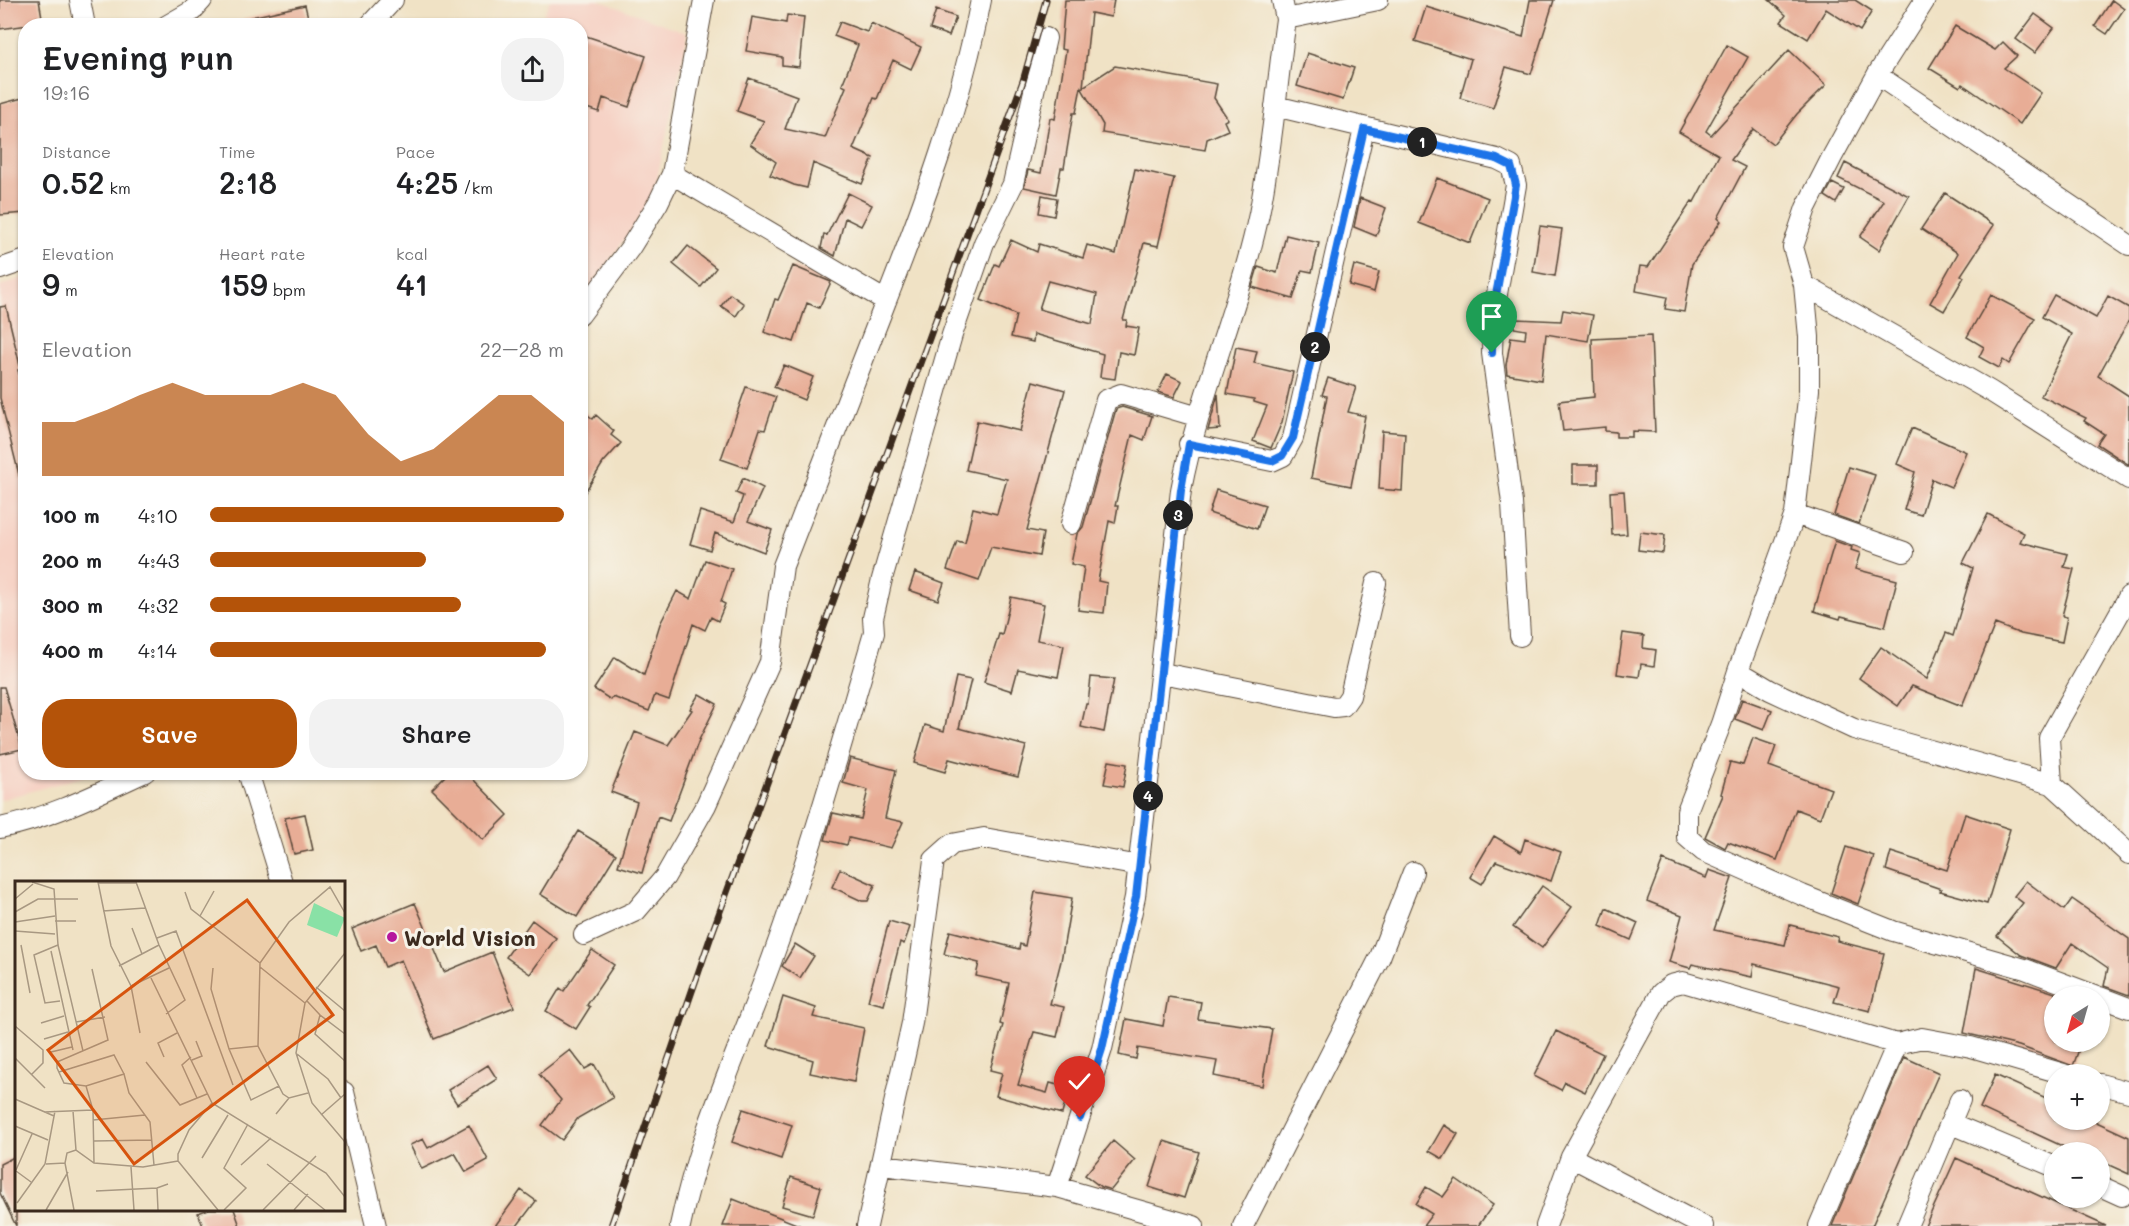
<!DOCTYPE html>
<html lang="en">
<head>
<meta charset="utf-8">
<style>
	:root { --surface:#fff; --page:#f2f2f2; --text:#202124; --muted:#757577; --accent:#b45309 }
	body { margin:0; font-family:Mali,sans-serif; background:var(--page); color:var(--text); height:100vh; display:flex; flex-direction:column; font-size:22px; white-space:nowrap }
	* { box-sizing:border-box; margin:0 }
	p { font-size:20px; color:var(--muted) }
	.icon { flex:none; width:33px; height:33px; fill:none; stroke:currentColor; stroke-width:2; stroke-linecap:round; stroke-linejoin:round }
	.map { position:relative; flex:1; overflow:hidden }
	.side { position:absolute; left:18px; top:18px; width:570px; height:762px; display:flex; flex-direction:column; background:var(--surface); border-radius:24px; box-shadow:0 2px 4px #0004 }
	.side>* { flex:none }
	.needle { width:39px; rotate:217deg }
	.fabs { position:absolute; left:2044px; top:986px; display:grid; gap:12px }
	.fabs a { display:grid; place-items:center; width:66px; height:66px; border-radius:50%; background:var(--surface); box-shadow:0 2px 4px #0004; font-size:30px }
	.pin { position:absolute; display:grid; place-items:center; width:51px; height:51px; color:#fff; margin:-62px -26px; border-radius:50% 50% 50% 0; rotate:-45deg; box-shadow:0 0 6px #0007 }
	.pin .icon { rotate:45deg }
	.km { position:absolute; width:30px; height:30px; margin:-15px; border-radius:50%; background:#222; color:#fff; font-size:16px; line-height:30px; text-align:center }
	.round { display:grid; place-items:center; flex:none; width:63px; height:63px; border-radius:24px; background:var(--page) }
	.overview { display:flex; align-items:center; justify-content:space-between; height:102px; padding:0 24px }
	h1 { font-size:33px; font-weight:600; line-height:45px }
	.stats { display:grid; grid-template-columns:repeat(3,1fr); gap:9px; height:102px; padding:6px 24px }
	.stats div { display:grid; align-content:center }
	.stats b { font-size:30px; font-weight:600 }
	.stats small { font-size:16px; font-weight:400 }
	.stats p { font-size:16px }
	.chart { height:168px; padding:12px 24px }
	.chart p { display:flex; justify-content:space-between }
	.chart svg { width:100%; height:108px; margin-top:6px; fill:var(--accent); opacity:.7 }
	.action { display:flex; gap:12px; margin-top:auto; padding:12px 24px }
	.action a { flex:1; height:69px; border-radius:24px; background:var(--accent); color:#fff; font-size:24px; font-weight:600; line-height:69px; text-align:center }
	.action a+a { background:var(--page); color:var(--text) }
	ul { padding:0 24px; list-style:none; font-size:20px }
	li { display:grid; grid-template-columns:96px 72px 1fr; align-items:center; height:45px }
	li i { height:15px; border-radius:8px; background:var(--accent) }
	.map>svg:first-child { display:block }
	.built { fill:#f6d2c5 }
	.building { fill:#e8ad96; fill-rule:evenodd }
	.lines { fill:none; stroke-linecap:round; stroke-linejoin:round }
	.minor-casing { stroke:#564637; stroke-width:22 }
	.minor { stroke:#fff; stroke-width:20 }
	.rail-casing { stroke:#3b2a1e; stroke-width:7 }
	.rail { stroke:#f7f3e8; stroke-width:4.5; stroke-dasharray:14; stroke-linecap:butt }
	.route-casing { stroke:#fff; stroke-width:12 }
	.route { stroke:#1a73e8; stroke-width:8 }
	.poi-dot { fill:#b5179e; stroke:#f7f3e8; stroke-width:2 }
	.labels { text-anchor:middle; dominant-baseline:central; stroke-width:6; stroke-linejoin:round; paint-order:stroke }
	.poi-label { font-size:21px; font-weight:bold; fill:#3b2a1e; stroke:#f7f3e8; text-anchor:start }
	.inset-road { fill:none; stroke:#a89882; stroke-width:1.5 }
	.view { fill:#d7540e; fill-opacity:0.15; stroke:#d7540e; stroke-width:3 }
	.inset-edge { fill:none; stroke:#3b2a1e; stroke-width:3 }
</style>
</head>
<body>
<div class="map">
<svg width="2129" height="1226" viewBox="0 0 2129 1226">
	<rect width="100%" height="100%" fill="#f7f3e8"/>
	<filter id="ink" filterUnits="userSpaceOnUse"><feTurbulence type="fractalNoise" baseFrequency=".0167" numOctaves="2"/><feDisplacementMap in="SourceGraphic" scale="12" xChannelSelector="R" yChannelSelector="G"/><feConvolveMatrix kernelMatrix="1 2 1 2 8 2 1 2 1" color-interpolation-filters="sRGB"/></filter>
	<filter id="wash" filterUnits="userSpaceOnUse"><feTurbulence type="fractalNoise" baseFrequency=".008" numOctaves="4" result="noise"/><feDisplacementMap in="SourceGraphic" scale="24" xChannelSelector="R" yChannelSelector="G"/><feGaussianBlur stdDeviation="1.35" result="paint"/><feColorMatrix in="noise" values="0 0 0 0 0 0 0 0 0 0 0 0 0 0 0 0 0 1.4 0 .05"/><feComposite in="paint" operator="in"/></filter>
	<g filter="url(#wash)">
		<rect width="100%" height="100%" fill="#f0e2c5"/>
		<path class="built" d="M550,0h48l90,33 -35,165 -72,104 -1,-276h-41z
			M25,277l1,495 70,1 -96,27v-514z"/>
		<g id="blocks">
			<path class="building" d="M0,0h39l4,23 -43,6z
				M1065,0h49l-3,17 -20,-4 -8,74 32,-21 102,18 -3,14 14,21 -4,2 4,9 -21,9 -2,11 -103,-17 1,-8 -22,-38 -5,26h-3l-9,55h-3l-5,26 -32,-7 4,-17 13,3 9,-55 5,1 11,-69 -5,-1z
				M1530,0h24l-23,74 -25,-7 -13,41 -33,-10 11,-39 -56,-18 11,-34 97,30z
				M1769,0h86l17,11 -12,20 -34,-22 -18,30 -27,-17 5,-7z
				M2112,0l12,9 -17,25 -12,-8z
				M305,5l5,21h-67v-7z
				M936,10l20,7 -7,19 -19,-7z
				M2035,14l19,14 -19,25 -19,-14z
				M787,15l17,2 -5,50 -17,-2v-8l-36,-6 6,-34 34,6z
				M840,22l27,10 4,-9 50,24 -10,22 -18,-9 -16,39 -3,-1 -21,51 20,9 -11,26 -49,-21 -6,25 -13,-3 -24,-10 6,-13 -26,-18 14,-23 -27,-10 12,-33 48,18 -12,33 40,9 21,-51 -4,-2 16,-40 -24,-9z
				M1955,26l40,24 8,-8 14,14 -13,12 37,25 -21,31 -58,-40 -2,3 -31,-19z
				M580,34l66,22 -17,51 -26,-9 -4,14 -19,-6z
				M1727,45l21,12 -42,74 5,4 78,-85 37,35 -29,29 -24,30 -20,-15 -22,31 14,7 -27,51 3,3 -29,43 -8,48 -19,-3 2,-12 -31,-6 4,-25 8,1 44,-66 2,1 25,-47 -40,-23z
				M1307,53l47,15 -11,32 -46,-14z
				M26,97v116l-26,2v-111z
				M1845,163l64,33 -30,54 -19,-13 24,-36 -46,-23z
				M1135,169l39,9 -16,68 -14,-3 -21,77h4l-1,6 13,2 -5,27 -15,-3 -4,27 -15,-2 3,-23 -69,-20 -1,8 -22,-5 5,-22 -35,-15 14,-36 4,2 12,-26 26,12 2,-8 44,14 4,-13 29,9zM1048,281l49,13 -5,30 -53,-15z
				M1437,178l51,20 -18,45 -51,-20z
				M1832,183l12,6 -8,14 -11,-7z
				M848,193l24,12 -11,21 -16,-8 -10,38 -14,-8 3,-14 3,1z
				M1945,193l49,32 -33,50 3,2 -20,34 -14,-8 28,-50 -37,-24z
				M1042,195l15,3 -3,18 -15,-3z
				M1360,198l26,10 -10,28 -22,-9z
				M1540,226l22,3 -7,47 -22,-4z
				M1286,235l33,8 -7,29 -10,-2 -9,29 -41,-12 6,-20 19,6z
				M688,246l28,22 -15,19 -28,-23z
				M1354,265l25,7 -5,20 -25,-7z
				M793,266l38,16 -12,26 -12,-5 -13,39 -30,-10 11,-33 3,1z
				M730,294l14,10 -8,12 -15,-10z
				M1991,295l44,23 -26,46 -6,-4 -4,8 -20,-11 5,-10 -17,-10z
				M2054,295l42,23 12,-22 21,12v12l-31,56 31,20v69l-32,-21 7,-10 -20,-13 2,-3 -45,-22 31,-62 -30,-17z
				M6,306l15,64h-3l8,30v78l-6,1 -20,-81v-91z
				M1563,310l30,5 -5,26 -42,-7 -5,46 -34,-6 -1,-9 5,-28 14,2 1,-9 -12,-2 1,-9 46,2z
				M1651,336l4,96 -23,-1v6h-16v-5l-11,-1v-4l-42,4 -4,-30 35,-4 -2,-58z
				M1236,347l21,4 -3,12 39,9 -11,50 -11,26 -18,-7 14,-35 -13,-4v-3l-27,-5z
				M784,365l29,12 -9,23 -30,-13z
				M1167,374l15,7 -8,16 -16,-5z
				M1328,378l28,9 -8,25 17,4 -14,70 -40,-8 16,-82 -5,-1z
				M1033,381l32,9 -38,140 16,3 -4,23 -48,-9 -12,34 -32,-11 10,-29 8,2 8,-35 24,6 10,-35 -41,-9 11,-49 43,10z
				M746,387l30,10 -11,33 -5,-1 -13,39 -26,-9z
				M1218,394l2,35 -12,1 2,-7z
				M1122,407l30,9 -8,24 -12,-5 -17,71h3l-3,17 -6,-2 -11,60 9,2 -3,30 -26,-3 6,-43 -13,-3 6,-30 6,-7 33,-118z
				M580,409l13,10 3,-4 18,16 -3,4 10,8 -18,20 -23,37z
				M1912,428l54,24 -15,35 -19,-8 -11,36 -17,-5 11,-38 -18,-8z
				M1382,431l23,2 -3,58 -23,-2z
				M1573,465h25v19h-25z
				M1849,467l26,8 -16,49 -25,-9z
				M743,478l20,10 -15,33 24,9 -8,22 -49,-19 -5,17 -20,-6 10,-33 34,11 9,-26 -7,-3z
				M1216,490l49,15 -8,24 -48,-16z
				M1624,491l3,43 -15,1 -2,-43z
				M1988,514l36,19 -4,9 48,12 -4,13 10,2 -12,47 5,1 -5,25 -41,-8 -26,-10 -33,82 -50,-20 -14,20 -39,-28 22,-31 46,32 19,-46 7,3 20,-68 -10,-5z
				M1640,532l25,3 -2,18 -25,-3z
				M1835,541l17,6 -1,3 9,3 -5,16 42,11 -12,47 -44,-11 -1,3 -26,-8z
				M705,560l27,9 -11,33 4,2 -7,17 -7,-4 -6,13 -12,-6 -24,76 -14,-5 -6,16 -36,-14 -2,3 -17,-11 21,-32 29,18 16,-51 17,-33 14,8z
				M915,572l29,11 -6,17 -29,-10z
				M1011,597l33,7 -7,36 27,5 -6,32 -40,-8 -6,22 -28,-9 15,-48 3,1z
				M1623,633l21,3 -1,12 13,2 -2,16 -13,-2 -2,13 -22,-3z
				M956,677l15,3 -12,48 67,18 -8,31 -69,-18 -4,13 -31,-9 11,-38 19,6z
				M1091,677l23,2 -10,53 -23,-5 5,-23h2z
				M0,687h4l18,62 -22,5z
				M699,694l18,10 -18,36 -30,81 -11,-4 -16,56 -24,-7 19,-64 -26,-10 24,-60 33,13 24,-35 -2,-1z
				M1742,699l30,11 -8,20 -29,-11z
				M1753,738l23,8 -7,20 62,23 -11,29 -24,-9 -19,51 -49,-18 -3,6 -20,-11 18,-42 -2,-1 9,-32 13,3z
				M850,758l46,12 -11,48 18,4 -12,26 -42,-10 -2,7 -22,-5 8,-27 28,6 7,-29 -25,-7z
				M1109,761l18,3 -4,23 -19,-3z
				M449,772h17l42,43 -25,25 -51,-51z
				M305,814l8,36 -19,4 -9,-36z
				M1965,814l45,15 -23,75 -47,-13 1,-2 -55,-19 5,-18 56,18z
				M578,831l38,23 -39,63 -37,-23z
				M1494,836l27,16 4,-13 36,13 -10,29 -55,-20 -14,23 -12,-7z
				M1846,847l28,9 -16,48 -27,-11z
				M1663,860l43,18 3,-8 23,8 -18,52 71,15 5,-20 48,12 -1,4 47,12 -14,58 -36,-9 5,-16 -85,-22 -2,13 -60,-13 -2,4 -21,-6 13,-47 -35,-14z
				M840,869l35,16 -7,16h-6l-30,-14z
				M2026,881l38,29 8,-11 57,40v56l-25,-9 4,-18 -36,-25 -16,25 -35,-13 -24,-19 26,-33 -9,-7z
				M1542,886l30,21 -30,41 -29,-21z
				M1035,892l37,6 -11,63 -11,43 14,3 -7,30 -23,-5 -16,53 29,8 3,-10 19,5 -7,26 -66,-18 6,-23 -12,-3 13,-45 -3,-1 9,-41 -33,-7 3,-13 -35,-9 6,-23 69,18 1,-5 5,2z
				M415,903l29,69 48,-20 22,55 -80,32 -33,-79 -16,7 -9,-22 -15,6 -9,-22z
				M1606,908l32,15 -7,17 -31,-14z
				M532,920l24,18 -26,36 -24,-17z
				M889,921l21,6 -6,17 -4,-2 -16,63 -16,-4z
				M795,944l19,12 -14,22 -18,-12z
				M592,950l22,15 -27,40 3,2 -14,22 -30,-18 14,-23 4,3z
				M1976,968l79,25v48h27l-9,25 -54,-20 -55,-13z
				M783,997l33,11 -3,9 51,11 -10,54 -44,-9 3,-13 -45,-14z
				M1168,997l33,5 -3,17 74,10 -10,57 -48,-10 3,-15 -79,-13 -2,11 -17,-4 7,-36 37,7z
				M1556,1031l47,23 -18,38 -20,-10 -4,8 -27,-14z
				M570,1050l15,19 9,-5 19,34 -35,20 -16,22 -20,-15 19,-25 -22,-26z
				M1904,1057l35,16 -67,153h-40z
				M488,1065l9,14 -40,25 -9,-14z
				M1995,1075l60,27v17h35l39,18v37l-29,-13v-9h-25l-95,-44z
				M743,1109l49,16 -11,34 -49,-17z
				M469,1125l19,35 -22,12 -11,-19 -33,16 -12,-24 13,-6 5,9z
				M1444,1125l14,9 -15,25 -14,-8z
				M1113,1141l22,19 -24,30 -10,-3 -16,-12z
				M1164,1141l35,11 -15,46 -35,-11z
				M16,1156v70l-16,-33v-29z
				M1956,1158l66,30 84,38h-181z
				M791,1177l30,10 -8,28 -31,-9z
				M1456,1179l37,26 -15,21h-55l9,-12 -16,-10 10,-17 17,10z
				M521,1190l15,11 -19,25h-22z
				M733,1199l66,26 -1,1h-75z
				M209,1209h25l6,17h-37l-5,-13z"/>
		</g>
	</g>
	<g filter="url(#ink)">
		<use href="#blocks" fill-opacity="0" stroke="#564637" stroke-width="1.5"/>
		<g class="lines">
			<defs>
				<path id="minor" d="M80,0l5,26
					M1925,0l-48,75 -45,82 -26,51 -13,39 11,38 5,52v53l-14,124 -57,157 32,19 84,39 198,55 77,70
					M1286,19l92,-19
					M166,26l26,-15 10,-11
					M369,26l24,-26
					M1877,75l252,170
					M1275,106l222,53 14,7 5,19 -23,132 -1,36 20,150 8,133
					M0,269l26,-9
					M1804,285l186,106 139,88
					M886,301c38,-97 75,-198 95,-301
					M580,315l50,-67 28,-45 14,-29 32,-174
					M1189,444l83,17 11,-5 10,-18 71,-309
					M1795,514l109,38
					M1071,524l35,-124 15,-6 78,23
					M1738,671l-17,53 -34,87v26l16,14 99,44 91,36 132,38 72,27
					M1162,673l172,34 9,-1 7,-10 26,-113
					M248,772l34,110
					M2052,784l-3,-46 80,-142
					M0,828c50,-10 99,-35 145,-56
					M584,935l52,-24 29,-34 41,-72 64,-143 13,-96 103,-265 -214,-127
					M2100,997l29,11
					M2100,1084l29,8
					M344,1092l32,134
					M1950,1123l105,44
					M1571,1157l132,69
					M882,1165l175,22 137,39
					M2100,1186l22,10
					M1057,1187l45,-138 33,-152 46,-407c18,-95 58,-182 78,-276 13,-64 18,-130 27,-195l-4,-19
					M680,1226c19,-93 60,-178 92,-267 39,-107 70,-217 102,-326l-1,-15 9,-39 70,-244 32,-92 29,-59 33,-146
					M867,1226l45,-203 22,-163 18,-16 32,-6 156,28
					M1243,1226l137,-269 33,-85
					M1546,1226l25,-69 90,-164 10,-8 12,-3 214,62 25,-6 49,9 93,27
					M1819,1226l78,-182
					M1907,1226l53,-126"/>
			</defs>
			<use href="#minor" class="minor-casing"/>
			<use href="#minor" class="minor"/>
			<defs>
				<path id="rail" d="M611,1226l100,-290 312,-855 23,-81"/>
			</defs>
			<use href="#rail" class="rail-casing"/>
			<use href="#rail" class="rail"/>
		</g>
	</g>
	<g class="lines" filter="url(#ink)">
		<defs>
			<path id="route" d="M1080,1118l22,-69 34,-152 45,-407 8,-46 83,17 10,-5 11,-18 71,-309 133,30 14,7 5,19 -24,132v36"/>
		</defs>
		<use href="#route" class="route-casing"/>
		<use href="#route" class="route"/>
	</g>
	<circle class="poi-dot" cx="392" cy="937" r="6"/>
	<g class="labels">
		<g class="poi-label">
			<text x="404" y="937">World Vision</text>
		</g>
	</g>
	<g transform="translate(15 881)">
		<rect width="330" height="330" fill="#f0e2c5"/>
		<path d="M299,22l31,15 -8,19 -30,-12z" fill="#89e1a6"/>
		<path class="inset-road" d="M17,1l22,7 4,56 -24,10 11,48 15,-2M83,1l13,64 20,40 9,47M121,1l23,63 26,55 -19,14M84,2h37M170,11l6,17 69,54M0,18l18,-15M88,30l42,-3M0,31l23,-13h40M185,35l14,-25M40,40h21M0,41l40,-6M117,47l10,26M0,50l40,3M142,57l19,-7 57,154M6,64l9,48M43,64l25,106M36,70l22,99M330,72l-40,50 -9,50 16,50 33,39M104,85l40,-21M245,86l45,36M198,87l-2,21 18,60 29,-3M77,88l16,71 -51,22v6l7,15 22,3 38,-12 5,19 21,29 4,43M136,97l61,125 114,70 19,24M116,105l38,-18M301,106l29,24M292,120l13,14 -5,19 30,27M305,134l25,19M61,141l29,-5M26,142l23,-7M0,145l28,24v13l-12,12M29,158l24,-7M214,168l22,51 28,-14M36,171l21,-5M282,173l31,25 13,19M149,176l-6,-14 19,-10M176,176l-9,8 15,33M0,177l30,30M177,179l10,-4 -6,-15M131,181l34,43 27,-11M44,191l55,-17 10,19M71,205l7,24 1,53M293,212l-19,5 -6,-4 -25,-48 2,-83 29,-41 41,-35 15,26M0,218l39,17M197,222l-23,27 -11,24v7l40,49M58,230l3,39 18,13 49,4 35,-6M29,231l49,-2M261,233l13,-16M306,234l24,-21M78,239l52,-5M0,245l33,14M79,260l58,-1M187,277l26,-43M50,282l2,-10 9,-3M31,283l19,-1 9,47M252,283l58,46M226,284l30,-27M116,286l3,43M1,289l16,-36M1,290l15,11M142,307l1,22M81,310l61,-3 11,-4M2,322l28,-39 10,-53M31,329l22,-38M209,329l22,-22 -22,-20 24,-44M248,329l53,-54M279,329l14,-16"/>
		<path class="view" d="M232,19l86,115 -199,149 -86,-114z"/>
		<rect width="330" height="330" class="inset-edge"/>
	</g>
</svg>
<div class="fabs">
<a><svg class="needle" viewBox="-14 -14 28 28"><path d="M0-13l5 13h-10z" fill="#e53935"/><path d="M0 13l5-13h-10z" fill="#757577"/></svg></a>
<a>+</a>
<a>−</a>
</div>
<div class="pin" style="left:1492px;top:353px;background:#1e9e55"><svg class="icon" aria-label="arrive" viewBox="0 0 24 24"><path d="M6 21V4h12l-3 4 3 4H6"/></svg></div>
<div class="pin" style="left:1080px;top:1118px;background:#d93025"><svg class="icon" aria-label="check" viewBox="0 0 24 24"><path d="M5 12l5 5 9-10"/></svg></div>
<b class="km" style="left:1422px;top:142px">1</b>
<b class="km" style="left:1315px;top:347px">2</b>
<b class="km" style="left:1178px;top:515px">3</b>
<b class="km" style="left:1148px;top:796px">4</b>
<section class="side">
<div class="overview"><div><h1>Evening run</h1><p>19:16</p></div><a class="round"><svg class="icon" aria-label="share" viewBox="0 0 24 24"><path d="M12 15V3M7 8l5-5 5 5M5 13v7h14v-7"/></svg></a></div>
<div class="stats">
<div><p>Distance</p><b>0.52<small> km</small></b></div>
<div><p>Time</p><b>2:18</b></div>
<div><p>Pace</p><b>4:25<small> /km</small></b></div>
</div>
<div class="stats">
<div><p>Elevation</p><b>9<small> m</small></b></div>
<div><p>Heart rate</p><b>159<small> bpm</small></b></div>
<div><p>kcal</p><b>41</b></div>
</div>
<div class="chart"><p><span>Elevation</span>22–28 m</p>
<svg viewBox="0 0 160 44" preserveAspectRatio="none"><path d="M0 44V22L10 22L20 17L30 11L40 6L50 11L60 11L70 11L80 6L90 11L100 27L110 38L120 33L130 22L140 11L150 11L160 22V44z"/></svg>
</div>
<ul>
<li><b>100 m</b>4:10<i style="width:100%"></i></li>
<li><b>200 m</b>4:43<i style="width:61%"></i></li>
<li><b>300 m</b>4:32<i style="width:71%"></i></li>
<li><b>400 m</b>4:14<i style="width:95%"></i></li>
</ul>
<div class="action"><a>Save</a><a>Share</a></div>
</section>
</div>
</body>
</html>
